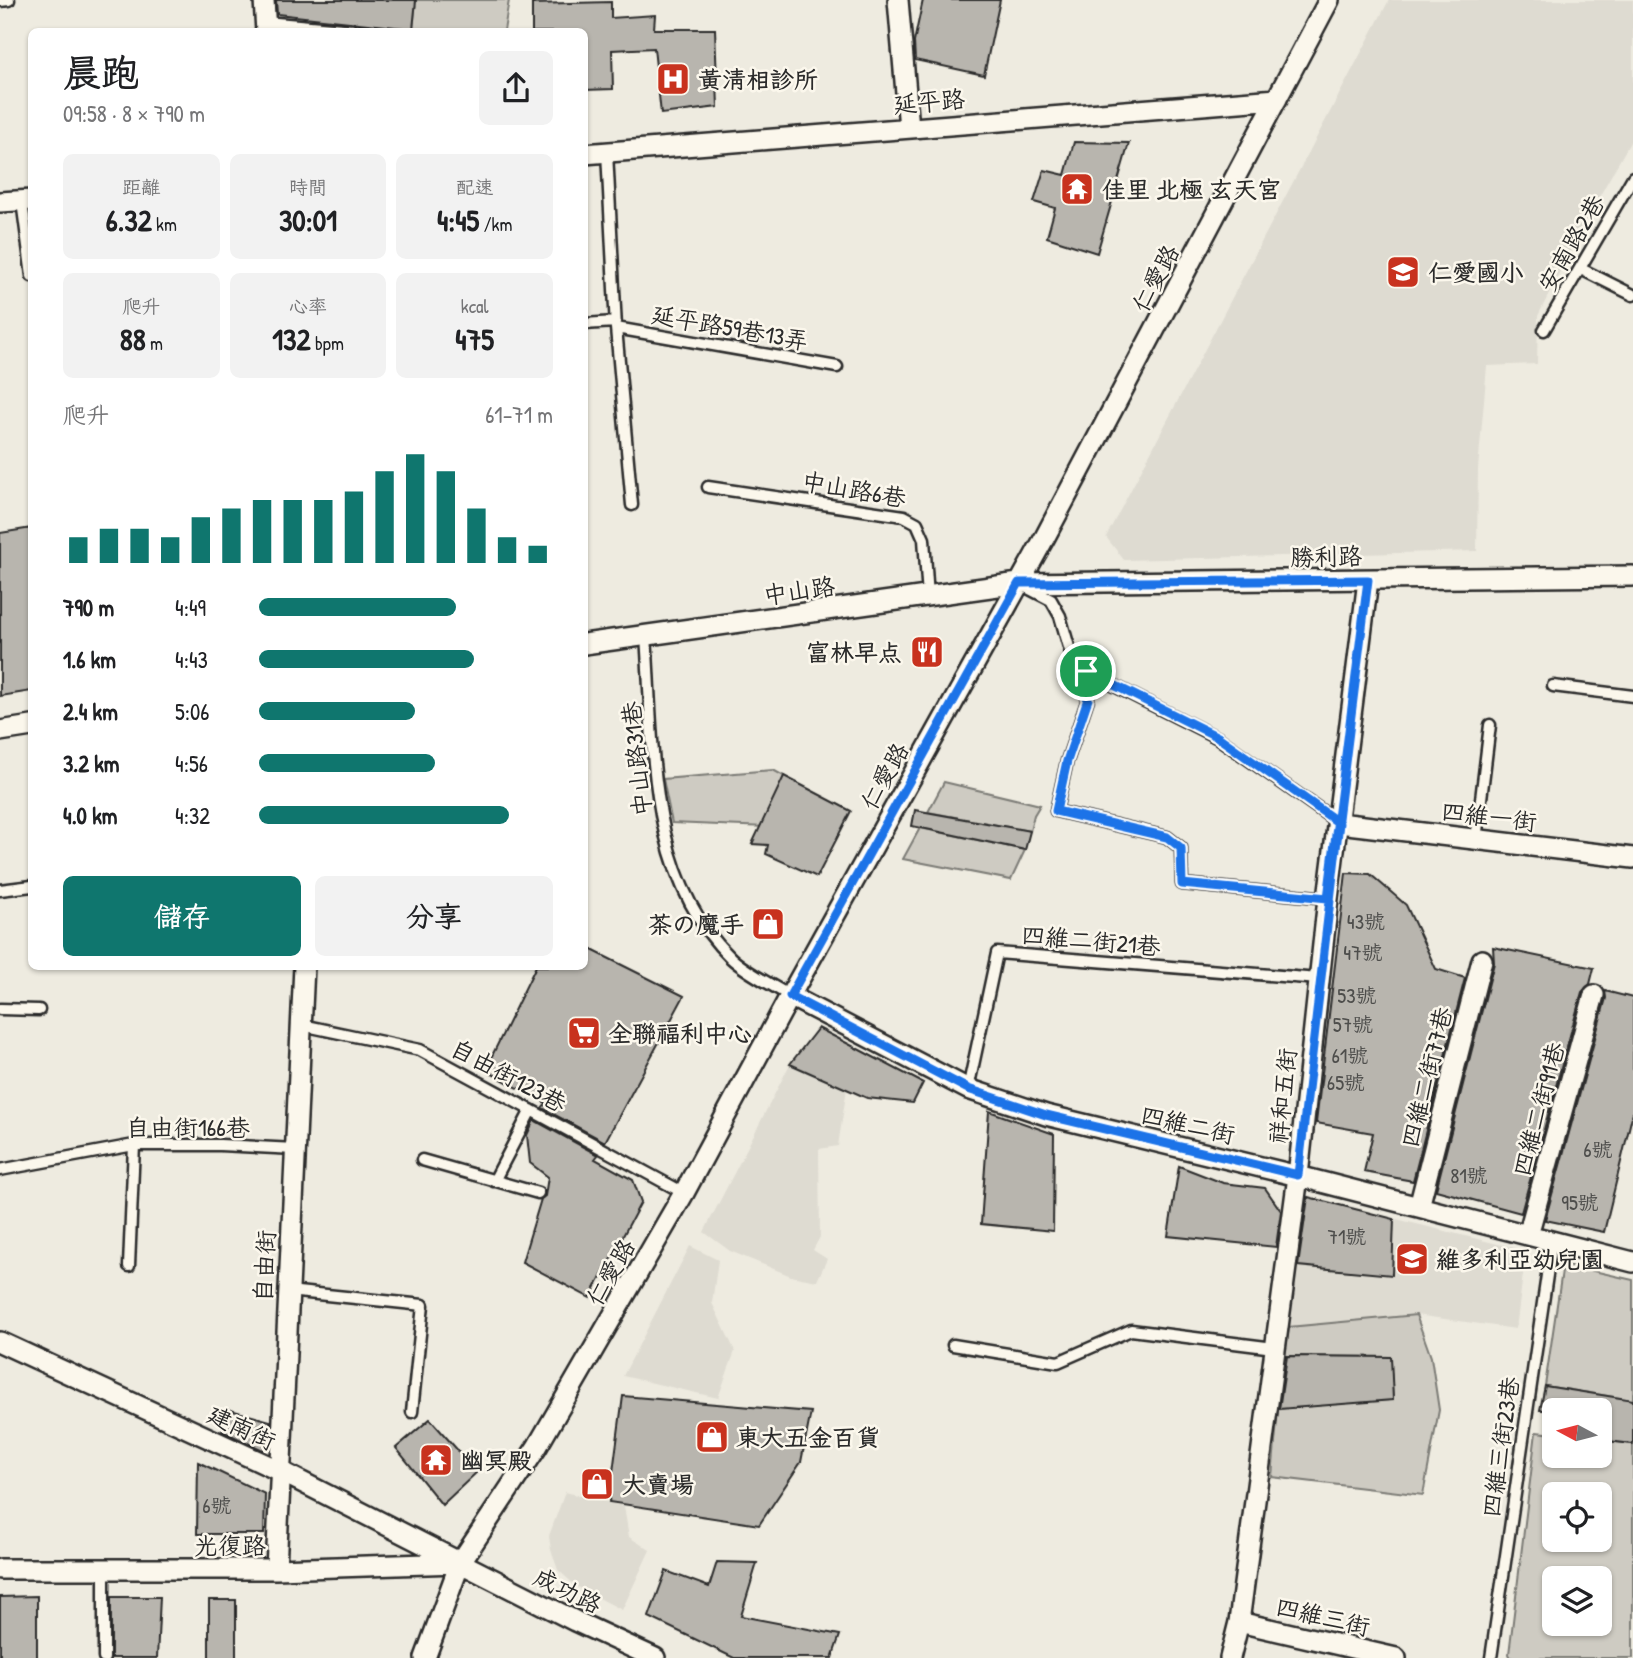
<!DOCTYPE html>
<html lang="zh-TW">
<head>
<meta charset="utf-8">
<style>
	:root { --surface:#fff; --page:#f2f2f2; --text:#202124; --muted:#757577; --accent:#0f766e }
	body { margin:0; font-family:"Patrick Hand","LXGW WenKai TC","Klee One",sans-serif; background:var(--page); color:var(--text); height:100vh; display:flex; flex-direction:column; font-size:26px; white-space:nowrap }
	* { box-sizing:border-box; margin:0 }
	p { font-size:23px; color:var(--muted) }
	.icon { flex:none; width:38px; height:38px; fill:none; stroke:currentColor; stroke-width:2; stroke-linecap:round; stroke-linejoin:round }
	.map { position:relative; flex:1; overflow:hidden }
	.sheet { position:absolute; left:28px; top:28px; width:560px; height:942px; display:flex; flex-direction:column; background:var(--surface); border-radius:10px; box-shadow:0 2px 5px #0004 }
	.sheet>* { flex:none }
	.needle { width:46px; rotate:277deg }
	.buttons { position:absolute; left:1542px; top:1398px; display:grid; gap:14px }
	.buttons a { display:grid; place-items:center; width:70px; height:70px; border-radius:10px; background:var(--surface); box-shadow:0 2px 5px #0004; font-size:35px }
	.pin { position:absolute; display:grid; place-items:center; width:60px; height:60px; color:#fff; margin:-30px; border:4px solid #fff; border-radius:50%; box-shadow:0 2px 7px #0007 }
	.round { display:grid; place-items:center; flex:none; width:74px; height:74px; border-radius:10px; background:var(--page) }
	.head { display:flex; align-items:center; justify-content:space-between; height:119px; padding:0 35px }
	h1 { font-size:38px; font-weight:800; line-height:52px }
	.metrics { display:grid; grid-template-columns:repeat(3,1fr); gap:10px; height:119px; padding:7px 35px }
	.metrics div { display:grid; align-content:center; border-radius:10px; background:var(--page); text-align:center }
	.metrics b { font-size:30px; font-weight:800 }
	.metrics small { font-size:19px; font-weight:400 }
	.metrics p { font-size:19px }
	.chart { height:196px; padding:14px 35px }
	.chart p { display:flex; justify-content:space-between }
	.chart svg { width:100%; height:126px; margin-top:7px; stroke:var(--accent); stroke-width:6 }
	.primary-button { display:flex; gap:14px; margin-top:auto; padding:14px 35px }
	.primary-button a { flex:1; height:80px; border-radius:10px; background:var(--accent); color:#fff; font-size:28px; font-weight:800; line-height:80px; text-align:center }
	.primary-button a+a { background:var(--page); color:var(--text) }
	ul { padding:0 35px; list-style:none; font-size:23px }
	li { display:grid; grid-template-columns:112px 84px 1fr; align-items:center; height:52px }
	li i { height:18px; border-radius:9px; background:var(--accent) }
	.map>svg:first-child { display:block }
	.built { fill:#dedbd1 }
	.green { fill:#cecbc2; stroke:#7c7b76; stroke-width:2; fill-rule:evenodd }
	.building { fill:#b8b5ae; stroke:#2b2b2b; stroke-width:2 }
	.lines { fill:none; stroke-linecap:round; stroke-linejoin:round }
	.lane-casing { stroke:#2b2b2b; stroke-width:15 }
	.street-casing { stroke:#2b2b2b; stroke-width:24 }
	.lane { stroke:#fbf7ec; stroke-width:10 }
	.street { stroke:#fbf7ec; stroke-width:19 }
	.route-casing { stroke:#fff; stroke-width:14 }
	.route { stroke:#1a73e8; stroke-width:9 }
	.labels { text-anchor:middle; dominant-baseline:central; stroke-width:5; stroke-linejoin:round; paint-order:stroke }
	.number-label { font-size:21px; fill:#4e4e4c }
	.poi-label { font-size:24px; font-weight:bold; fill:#2b2b2b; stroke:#fbf7ec; text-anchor:start }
	.street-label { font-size:24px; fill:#2b2b2b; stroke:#fbf7ec }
</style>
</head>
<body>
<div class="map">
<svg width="1633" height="1658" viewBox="0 0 1633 1658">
	<rect width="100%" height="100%" fill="#eeebe0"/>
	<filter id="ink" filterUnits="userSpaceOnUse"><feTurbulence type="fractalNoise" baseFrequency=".0143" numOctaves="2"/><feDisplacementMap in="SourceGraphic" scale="14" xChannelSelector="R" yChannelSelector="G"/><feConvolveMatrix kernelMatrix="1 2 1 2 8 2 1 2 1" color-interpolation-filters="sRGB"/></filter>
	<g filter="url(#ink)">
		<path class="built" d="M1389,0h244v137l-51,90 -44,89 -1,48 -50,2 -9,103 -1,82 -353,9 -18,-23z
			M790,1064l57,24 -9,58 -19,3 1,88 -7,13 14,9 -10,22 -26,-5 -61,-25 -26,-19z
			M1307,1197l219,54 -10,78 -100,-14 -127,12z
			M690,1246l28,14 -6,43 23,48 -17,47 -95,-22z
			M565,1492l59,14 5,31 21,13 -28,60 -46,-24 -18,-16 -7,-20 -2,-14z"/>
		<path class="green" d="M416,0h93l-5,31h-91z
			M773,770l11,6 -17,51 -95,-4 -9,-44z
			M944,782l96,23 -6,10 -4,16 -102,-19z
			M920,828l105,22 -14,30 -108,-21z
			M1563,1264l70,16v120l-88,-14z
			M1416,1315l15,42 8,53 -16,85 -151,-18 6,-68 115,-11 -3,-41 -105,-1 4,-29z
			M1536,1432l18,2v22h46v-16l33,4v214h-122l-2,-4zM1554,1494h46v46h-46zM1554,1578h46v46h-46z"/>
		<path class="building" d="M276,0h140l-3,29 -136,-15z
			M923,0h77l-16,75 -69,-15 -1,-18z
			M611,2v16l44,-3 -1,14h61l3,78 -57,7 -7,-66 -42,2 1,39 -29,1v-58h-52v-28z
			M1074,142l55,1 -32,110 -50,-16 8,-29 -21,-6 10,-32 21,5z
			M32,528v163l-32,5v-163z
			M784,776l67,35 -34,66 -51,-23 2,-9 -16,-1z
			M915,810l115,21 -5,19 -113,-24z
			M1346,873l24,1 36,31 30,64 29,9 -52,203 -49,-9 9,-39 -57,-10z
			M584,946l100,50 -79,146 -63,-34 4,-5 -61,-33 51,-104h48z
			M1493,947l101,21 -4,16 -8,8 -61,221 -85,-23 58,-227z
			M1605,991l28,7v114l-29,120 -59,-12 61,-222z
			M818,1028l105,55 -10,20 -46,-5 -77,-34z
			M989,1111l65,23 -1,97 -72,-7z
			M534,1120l64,35 -3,4 38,21 8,22 -51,96 -68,-36 19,-63 4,-3 3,-19 -18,-14 -3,-28z
			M1179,1166l44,17 42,5 16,23 -5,36 -108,-11z
			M1308,1197l86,22 -2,56 -94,-9z
			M1287,1356l104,1 2,43 -114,9z
			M1545,1386l88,14v44l-33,-4v-30h-60z
			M623,1396l188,16 -10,50 -42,63 -150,-23z
			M227,1409l43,12 -1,23 -6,6 -41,-19z
			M430,1419l47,53 -35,33 -46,-57z
			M198,1462l67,32 -1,40h-67z
			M717,1562l40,1 -16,53 99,19 -8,23h-98l-85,-41 17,-46 43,16z
			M37,1596v62h-37v-61z
			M111,1597h49l-3,61h-46z
			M209,1600h27v58h-27z"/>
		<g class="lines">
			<defs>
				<path id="lane" d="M0,1l9,-1
					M265,22l112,10
					M607,152l9,176 16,177
					M22,201l10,75
					M1581,269l52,26
					M584,324l31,-2
					M616,328l221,39
					M1544,330l89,-153
					M708,487l196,29 13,7 7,16 4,58
					M1026,587l25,13 9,16 11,38 14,17 3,28 -21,62 -11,50 111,26 14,11 1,36 146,14
					M646,636c8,108 0,240 85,322 16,15 40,26 59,38
					M1085,671l133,67 121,85
					M1553,686l80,10
					M1476,840l14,-115
					M0,890l32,-4
					M0,1009l39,1
					M302,1025l118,25 264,143
					M968,1089l29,-136 322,26
					M422,1160l116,33
					M0,1170l134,-25h86l75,4
					M494,1181l37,-71
					M129,1266l5,-121
					M288,1291l135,14 -11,107
					M953,1345l105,17 73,-32 143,18
					M104,1570v88
					M1491,1658l61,-417"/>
				<path id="street" d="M264,0l2,32
					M898,0l11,128
					M584,154l693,-55
					M0,202l32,-2
					M584,644l435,-61 614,-7
					M0,731l32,-5
					M1339,823l294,35
					M790,996l178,93 78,26 252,61 335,86
					M1419,1207l63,-247
					M1528,1235l66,-240
					M0,1342l280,129 295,150 80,37
					M0,1569h276l181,-6
					M276,1569l28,-603
					M1239,1622l157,36
					M425,1658l35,-95 77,-116 147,-254 106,-197 255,-459 284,-537
					M1230,1658l9,-36 59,-446 30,-278 40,-318"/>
			</defs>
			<use href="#lane" class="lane-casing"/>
			<use href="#street" class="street-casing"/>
			<use href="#lane" class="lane"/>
			<use href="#street" class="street"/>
		</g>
	</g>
	<g class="lines" filter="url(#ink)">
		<defs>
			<path id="route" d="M1086,671l132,66 121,86 -41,352 -252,-60 -78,-26 -178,-93 229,-413 349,-3 -40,318 -146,-14 -1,-36 -14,-11 -111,-26 11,-50 21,-62 -2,-28"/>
		</defs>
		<use href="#route" class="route-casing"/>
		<use href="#route" class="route"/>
	</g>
	<defs>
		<symbol id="hospital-square" viewBox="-11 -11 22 22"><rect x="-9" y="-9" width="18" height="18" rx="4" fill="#c8321e" stroke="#fbf7ec"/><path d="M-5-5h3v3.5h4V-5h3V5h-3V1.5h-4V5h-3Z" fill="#fff"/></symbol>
		<symbol id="temple-square" viewBox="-11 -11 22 22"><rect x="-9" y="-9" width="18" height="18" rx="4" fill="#c8321e" stroke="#fbf7ec"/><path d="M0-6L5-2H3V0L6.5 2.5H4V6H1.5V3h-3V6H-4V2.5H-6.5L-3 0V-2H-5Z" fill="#fff"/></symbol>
		<symbol id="school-square" viewBox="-11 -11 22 22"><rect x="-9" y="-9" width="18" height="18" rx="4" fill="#c8321e" stroke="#fbf7ec"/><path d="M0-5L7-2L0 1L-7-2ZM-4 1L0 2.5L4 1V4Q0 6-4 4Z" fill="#fff"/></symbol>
		<symbol id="restaurant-square" viewBox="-11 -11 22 22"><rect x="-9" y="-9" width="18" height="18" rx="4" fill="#c8321e" stroke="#fbf7ec"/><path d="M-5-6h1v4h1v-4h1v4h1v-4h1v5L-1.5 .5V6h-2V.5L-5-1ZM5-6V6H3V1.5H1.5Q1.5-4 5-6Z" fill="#fff"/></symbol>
		<symbol id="shop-square" viewBox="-11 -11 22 22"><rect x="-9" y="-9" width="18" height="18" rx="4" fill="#c8321e" stroke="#fbf7ec"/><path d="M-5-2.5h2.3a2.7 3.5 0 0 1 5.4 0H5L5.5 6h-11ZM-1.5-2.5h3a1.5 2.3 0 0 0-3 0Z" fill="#fff"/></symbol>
		<symbol id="supermarket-square" viewBox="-11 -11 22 22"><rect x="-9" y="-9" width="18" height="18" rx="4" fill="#c8321e" stroke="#fbf7ec"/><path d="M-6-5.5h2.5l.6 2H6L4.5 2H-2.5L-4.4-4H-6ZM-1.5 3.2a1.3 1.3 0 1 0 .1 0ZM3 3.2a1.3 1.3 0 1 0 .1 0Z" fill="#fff"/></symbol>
	</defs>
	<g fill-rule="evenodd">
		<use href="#hospital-square" x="654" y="60" width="38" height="38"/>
		<use href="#temple-square" x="1058" y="170" width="38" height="38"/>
		<use href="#school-square" x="1384" y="253" width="38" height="38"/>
		<use href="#restaurant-square" x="908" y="633" width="38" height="38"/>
		<use href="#shop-square" x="749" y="905" width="38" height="38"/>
		<use href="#supermarket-square" x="565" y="1014" width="38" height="38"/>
		<use href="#school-square" x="1393" y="1240" width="38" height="38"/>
		<use href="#shop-square" x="693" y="1418" width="38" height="38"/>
		<use href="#temple-square" x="417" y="1441" width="38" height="38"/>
		<use href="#shop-square" x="578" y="1465" width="38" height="38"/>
	</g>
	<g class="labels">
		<g class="number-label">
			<text x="1366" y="921">43號</text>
			<text x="1363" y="952">47號</text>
			<text x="1357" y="995">53號</text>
			<text x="1353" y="1024">57號</text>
			<text x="1350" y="1055">61號</text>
			<text x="1346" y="1082">65號</text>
			<text x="1598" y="1149">6號</text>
			<text x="1469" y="1175">81號</text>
			<text x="1580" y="1202">95號</text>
			<text x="1347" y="1236">71號</text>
			<text x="217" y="1505">6號</text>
		</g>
		<g class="poi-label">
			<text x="698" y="79">黃清相診所</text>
			<text x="1102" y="189">佳里 北極 玄天宮</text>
			<text x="1428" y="272">仁愛國小</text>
			<text x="902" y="652" text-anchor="end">富林早点</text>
			<text x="744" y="924" text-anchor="end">茶の魔手</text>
			<text x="608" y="1033">全聯福利中心</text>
			<text x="1436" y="1259">維多利亞幼兒園</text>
			<text x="736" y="1437">東大五金百貨</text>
			<text x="460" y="1460">幽冥殿</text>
			<text x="622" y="1484">大賣場</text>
		</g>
		<g class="street-label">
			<text transform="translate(929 101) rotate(-5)">延平路</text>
			<text transform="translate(1571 243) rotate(-60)">安南路2巷</text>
			<text transform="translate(1155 278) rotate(-62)">仁愛路</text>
			<text transform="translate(730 327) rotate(10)">延平路59巷13弄</text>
			<text transform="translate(854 489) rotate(10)">中山路6巷</text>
			<text transform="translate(1326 556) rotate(-1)">勝利路</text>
			<text transform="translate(799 590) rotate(-8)">中山路</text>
			<text transform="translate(636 759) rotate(-96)">中山路31巷</text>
			<text transform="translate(884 776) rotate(-61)">仁愛路</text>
			<text transform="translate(1489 816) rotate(7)">四維一街</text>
			<text transform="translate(1091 940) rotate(5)">四維二街21巷</text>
			<text transform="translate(509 1075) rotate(28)">自由街123巷</text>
			<text transform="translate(1426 1077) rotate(-76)">四維二街77巷</text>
			<text transform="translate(1282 1096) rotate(-84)">祥和五街</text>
			<text transform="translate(1538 1109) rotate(-75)">四維二街91巷</text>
			<text transform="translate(1188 1124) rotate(13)">四維二街</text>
			<text x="188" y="1127">自由街166巷</text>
			<text transform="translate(264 1266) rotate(-87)">自由街</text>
			<text transform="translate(610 1272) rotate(-60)">仁愛路</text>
			<text transform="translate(242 1427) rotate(25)">建南街</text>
			<text transform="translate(1500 1447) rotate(-82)">四維三街23巷</text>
			<text x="230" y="1545">光復路</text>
			<text transform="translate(568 1590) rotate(26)">成功路</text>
			<text transform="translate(1323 1616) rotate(13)">四維三街</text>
		</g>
	</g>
</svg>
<div class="buttons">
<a><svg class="needle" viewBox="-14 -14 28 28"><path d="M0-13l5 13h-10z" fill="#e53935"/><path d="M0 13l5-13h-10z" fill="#757577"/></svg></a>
<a><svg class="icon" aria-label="locate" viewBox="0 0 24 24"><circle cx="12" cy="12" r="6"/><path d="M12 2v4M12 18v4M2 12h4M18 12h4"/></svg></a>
<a><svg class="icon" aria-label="layers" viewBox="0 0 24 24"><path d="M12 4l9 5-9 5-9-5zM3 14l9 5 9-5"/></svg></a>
</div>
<div class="pin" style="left:1086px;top:671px;background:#1e9e55"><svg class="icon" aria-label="arrive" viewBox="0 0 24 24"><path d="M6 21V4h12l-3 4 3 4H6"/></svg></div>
<section class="sheet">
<div class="head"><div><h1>晨跑</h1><p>09:58 · 8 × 790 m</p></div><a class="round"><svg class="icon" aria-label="share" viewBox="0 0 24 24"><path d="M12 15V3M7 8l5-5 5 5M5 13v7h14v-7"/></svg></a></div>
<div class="metrics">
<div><p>距離</p><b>6.32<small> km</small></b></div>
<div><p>時間</p><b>30:01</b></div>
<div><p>配速</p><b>4:45<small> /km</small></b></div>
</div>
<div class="metrics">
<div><p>爬升</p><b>88<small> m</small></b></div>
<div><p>心率</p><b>132<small> bpm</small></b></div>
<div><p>kcal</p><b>475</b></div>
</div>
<div class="chart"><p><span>爬升</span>61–71 m</p>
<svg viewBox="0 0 160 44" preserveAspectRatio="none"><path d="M5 44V35M15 44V32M25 44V32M35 44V35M45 44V28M55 44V25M65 44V22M75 44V22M85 44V22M95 44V19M105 44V12M115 44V6M125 44V12M135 44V25M145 44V35M155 44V38"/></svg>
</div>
<ul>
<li><b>790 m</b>4:49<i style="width:67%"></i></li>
<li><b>1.6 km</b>4:43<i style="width:73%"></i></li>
<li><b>2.4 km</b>5:06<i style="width:53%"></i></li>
<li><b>3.2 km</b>4:56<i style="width:60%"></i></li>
<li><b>4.0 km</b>4:32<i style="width:85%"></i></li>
</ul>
<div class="primary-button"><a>儲存</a><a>分享</a></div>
</section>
</div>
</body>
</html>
